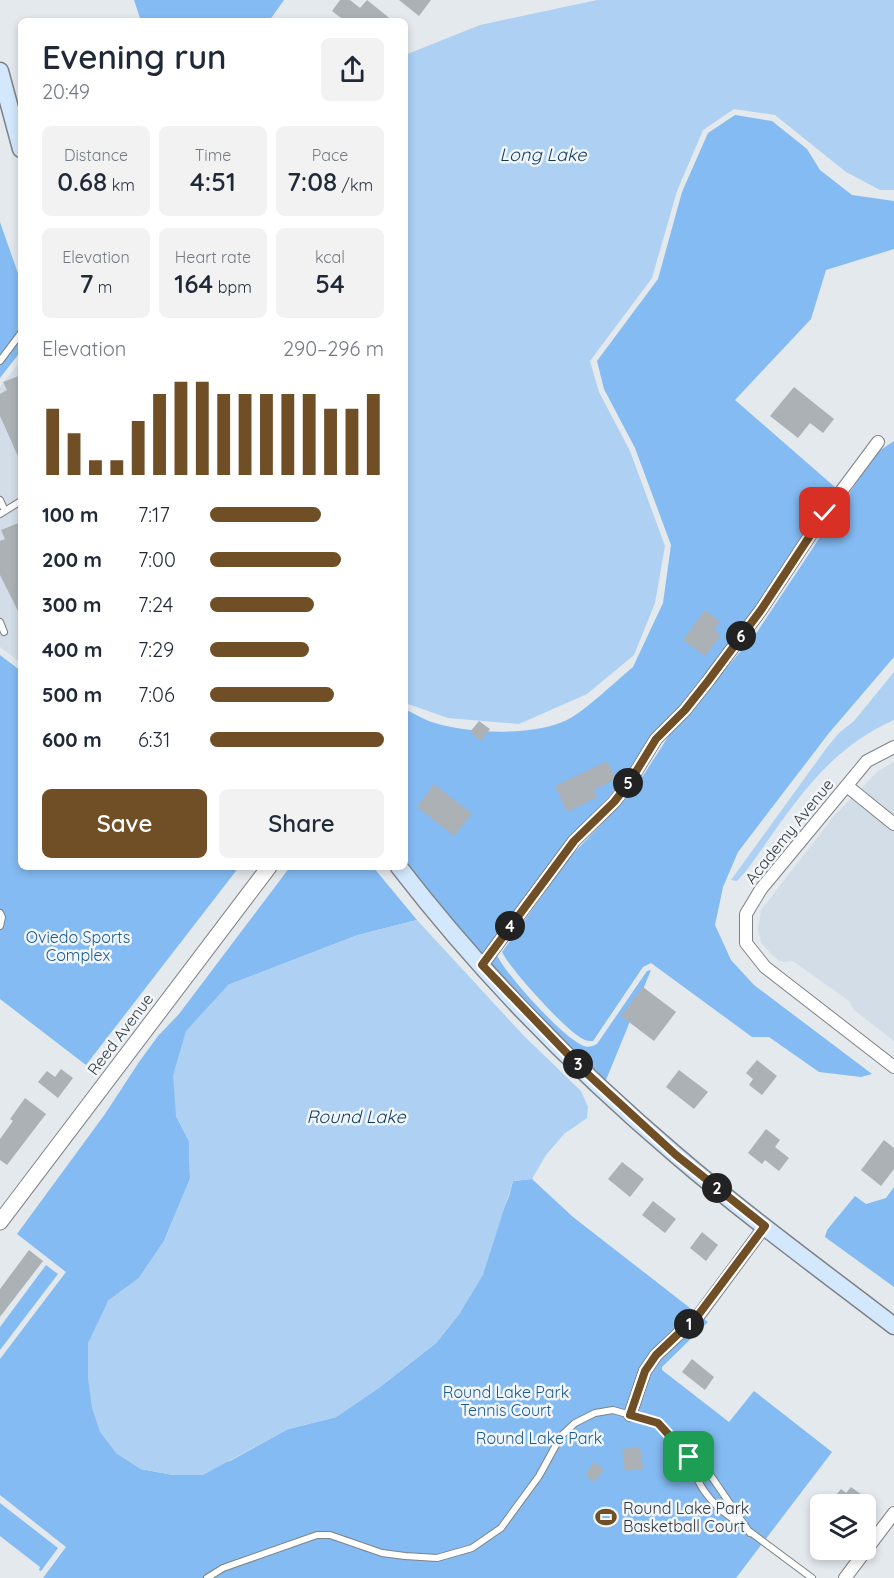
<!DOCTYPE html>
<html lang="en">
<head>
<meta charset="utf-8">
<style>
	:root { --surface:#fff; --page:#f2f2f3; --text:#1f2937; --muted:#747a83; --accent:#704f26 }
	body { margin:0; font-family:Quicksand,sans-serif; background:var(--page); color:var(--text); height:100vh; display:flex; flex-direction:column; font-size:22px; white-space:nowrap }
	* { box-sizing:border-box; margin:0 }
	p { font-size:20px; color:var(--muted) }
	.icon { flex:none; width:33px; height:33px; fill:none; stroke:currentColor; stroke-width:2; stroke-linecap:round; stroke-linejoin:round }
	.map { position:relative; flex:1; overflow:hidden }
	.drawer { position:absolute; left:18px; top:18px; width:390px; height:852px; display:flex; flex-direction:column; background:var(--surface); border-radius:9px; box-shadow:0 3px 9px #0003 }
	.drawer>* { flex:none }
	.fabs { position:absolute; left:810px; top:1494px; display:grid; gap:12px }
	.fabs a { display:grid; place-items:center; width:66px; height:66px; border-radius:9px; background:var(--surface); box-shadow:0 3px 9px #0003; font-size:30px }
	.pin { position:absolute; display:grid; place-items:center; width:51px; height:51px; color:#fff; margin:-26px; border-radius:12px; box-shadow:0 3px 9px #0006 }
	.km { position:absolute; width:30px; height:30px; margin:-15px; border-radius:50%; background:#222; color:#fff; font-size:16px; line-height:30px; text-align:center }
	.round { display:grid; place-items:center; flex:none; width:63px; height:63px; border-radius:9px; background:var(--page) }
	.summary { display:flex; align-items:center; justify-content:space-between; height:102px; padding:0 24px }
	h1 { font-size:33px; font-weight:600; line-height:45px }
	.metrics { display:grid; grid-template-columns:repeat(3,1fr); gap:9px; height:102px; padding:6px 24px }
	.metrics div { display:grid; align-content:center; border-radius:9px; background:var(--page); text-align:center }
	.metrics b { font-size:26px; font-weight:600 }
	.metrics small { font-size:16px; font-weight:400 }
	.metrics p { font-size:16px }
	.chart { height:168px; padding:12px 24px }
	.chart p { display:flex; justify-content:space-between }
	.chart svg { width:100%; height:108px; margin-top:6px; stroke:var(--accent); stroke-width:6 }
	.action { display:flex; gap:12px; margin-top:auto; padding:12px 24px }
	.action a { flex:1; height:69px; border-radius:9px; background:var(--accent); color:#fff; font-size:24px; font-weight:600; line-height:69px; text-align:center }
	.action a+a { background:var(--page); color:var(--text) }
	ul { padding:0 24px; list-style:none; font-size:20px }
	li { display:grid; grid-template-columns:96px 72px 1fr; align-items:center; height:45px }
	li i { height:15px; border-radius:8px; background:var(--accent) }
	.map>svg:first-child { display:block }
	.built { fill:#d3dde8 }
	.green { fill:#84bbf2 }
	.water { fill:#add0f3 }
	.building { fill:#acb1b6 }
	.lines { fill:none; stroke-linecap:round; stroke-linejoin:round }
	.service-casing { stroke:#7e8286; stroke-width:8 }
	.minor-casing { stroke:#7e8286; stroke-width:14 }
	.tertiary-casing { stroke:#7e8286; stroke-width:17 }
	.secondary-casing { stroke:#7e8286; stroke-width:19 }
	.service { stroke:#fff; stroke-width:6 }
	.minor { stroke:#fff; stroke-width:12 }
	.tertiary { stroke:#fff; stroke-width:15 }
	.secondary { stroke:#d3e8fd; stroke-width:16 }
	.route-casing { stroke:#fff; stroke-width:12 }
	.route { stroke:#704f26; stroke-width:8 }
	.labels { text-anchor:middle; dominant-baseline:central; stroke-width:5; stroke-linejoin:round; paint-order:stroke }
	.street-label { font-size:16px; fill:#36383a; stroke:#f1f6fb }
	.park-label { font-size:16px; fill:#1c5a8f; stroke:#f1f6fb }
	.poi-label { font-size:16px; fill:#36383a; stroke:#f1f6fb; text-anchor:start }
	.water-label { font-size:18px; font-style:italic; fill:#0f3a5f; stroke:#f1f6fb }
</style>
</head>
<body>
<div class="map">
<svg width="894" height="1578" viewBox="0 0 894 1578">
	<rect width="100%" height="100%" fill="#e4e9ee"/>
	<path class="built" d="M21,360v303l-21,-16v-260z
		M894,762v279l-40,-31 -5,-9 -56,-40 -12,1 -9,-7 -11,-12 -3,-14 3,-19 73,-94 44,-45z"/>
	<path class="green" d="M134,0h150l-15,21h-128z
		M735,115l37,6 35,28 13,21 32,25 42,6v48l-68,21 -15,49 -76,81 101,88 -80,118 -53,71 -23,29 -30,30 -27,44 -14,17 -40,40 -87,117 -77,-91v-154c10,5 19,11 30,14 34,11 100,13 132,-3 18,-9 49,-39 66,-53l30,-64 8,-58 -36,-97 -31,-59 -7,-28 61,-82 24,-87 26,-59z
		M0,222l21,60v69l-21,27z
		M894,441v216l-65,76 -91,119 -15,35 -8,38 16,35 23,25 118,89 -11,3 -42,-5 -50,-35h-17l-101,-74 -8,4 -50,74c-3,0 -7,0 -10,-2 -17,-8 -73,-70 -81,-87l67,-94 64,-67 37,-57 87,-102 119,-179z
		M0,655l21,16v196h218l-153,198 -86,-66z
		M290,867h83l44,53 -59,15 -130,50 -52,131 13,25 1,38 -26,62 -25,37 -31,23 8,152 25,16 32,6 57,-14 58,-32 48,-12 44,-30 56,-44 24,-30 49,-117 4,-15 19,-2 41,38 135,105 -46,45v3l67,52 25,-31 78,61 -96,126h-693l23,-31 -66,-52v-136l66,-87 -49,-38 88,-120 34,-52 19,-26 21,-22z
		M497,955c9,20 63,79 83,89 5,4 12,3 17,0l50,-73 4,-1 -45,110 -66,-64 -49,-52z
		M894,1187v100l-69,-50 2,-7 28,-34 11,8 20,-6z
		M46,1265l12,9 -58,76v-23z
		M0,1503l58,45 -17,23 -2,-1 1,-3 -40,-31z"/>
	<path class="water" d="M597,0h297v190h-14l-34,-18 -71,-57 -41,-6 -31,21 -26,61 -25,87 -62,83 9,31 31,59 35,95 -10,57 -21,52 -47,39 -68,30 -71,-6 -43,-15v-648l75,-30z
		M894,672v48c-72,32 -103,90 -148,151l-9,10 -6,-1 97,-134 11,-13 15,-12z
		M417,920l106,115 58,56 7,16 -1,11 -23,16 -18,21 -14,24 -19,2 -30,94 -23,38 -24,30 -56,44 -44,30 -48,12 -85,46h-30l-32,-6 -25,-16 -16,-21 -8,-24 -4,-30v-35l20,-42 31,-23 25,-37 26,-62 -1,-38 -13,-25 -3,-41 13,-44 42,-46 130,-50z"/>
	<path class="building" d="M340,0h10l10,8 7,-8 26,21h-48l-13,-10z
		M399,0h32l-12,16z
		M21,375v88l-21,-47v-22l7,-4 -4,-8z
		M794,387l40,32 -11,14 -13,-10 -12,15 -28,-22z
		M21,522v95l-21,-42v-34l5,-2 -4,-9z
		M705,610l15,12 -6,8 7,5 -16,21 -22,-16z
		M479,721l11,8 -9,12 -11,-9z
		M607,761l9,18 -22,11 3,7 -30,15 -12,-26z
		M434,784l38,30 -18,22 -37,-29z
		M643,987l33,25 -22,29 -33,-25z
		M757,1060l20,16 -15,19 -13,-10 4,-6 -7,-6z
		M61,1069l12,9 -15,20 -20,-16 9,-11 8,6z
		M679,1070l29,22 -14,17 -28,-22z
		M25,1098l21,16 -39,51 -7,-5v-21l13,-18 -3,-2z
		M766,1129l14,11 -5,7 14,11 -10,13 -14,-11 -3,4 -14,-11z
		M884,1140l10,8v21l-13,17 -20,-16z
		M622,1162l22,17 -14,18 -22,-18z
		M653,1201l23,18 -11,14 -23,-18z
		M702,1232l16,13 -12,16 -16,-13z
		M29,1250l14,11 -43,56v-28z
		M692,1359l22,18 -9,13 -23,-18z
		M640,1447l3,22 -18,2 -3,-22z
		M594,1462l10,8 -10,12 -9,-7z
		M851,1487l14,10 -5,7h-31l12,-15 5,4z"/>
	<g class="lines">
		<defs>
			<path id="service" d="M0,361l21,-28
				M0,500l5,11
				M0,514l21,-13
				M0,622l4,10
				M0,913l2,4 -2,9
				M689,1457c8,24 13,35 32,53l91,68
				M207,1578l16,-10 94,-33h13l52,18 23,3 32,2 35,-10 29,-20 38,-52 22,-40 14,-13 20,-10 18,-3 45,13 31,34 20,16 41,60"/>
			<path id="minor" d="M894,747l-27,14 -106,128 -15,25v29l19,24 129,100
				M847,786l47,38
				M482,965l92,-124 40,-39 15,-19 27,-44 29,-29 23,-29 53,-71 64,-97 53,-71
				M630,1415l15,-44 11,-16 43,-40 66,-89
				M845,1578l49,-65"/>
			<path id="tertiary" d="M0,1222l269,-355"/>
			<path id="secondary" d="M0,71l21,78
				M399,867c81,105 176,202 277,288 70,60 145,115 218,171"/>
		</defs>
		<use href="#service" class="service-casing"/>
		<use href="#minor" class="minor-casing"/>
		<use href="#tertiary" class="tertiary-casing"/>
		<use href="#secondary" class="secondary-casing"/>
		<use href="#service" class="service"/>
		<use href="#minor" class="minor"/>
		<use href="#tertiary" class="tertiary"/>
		<use href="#secondary" class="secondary"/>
	</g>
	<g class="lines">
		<defs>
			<path id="route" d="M689,1457l-31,-34 -28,-8 15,-44 11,-16 43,-41 66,-88 -89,-71 -95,-87 -99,-103 92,-124 40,-39 15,-19 27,-44 29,-29 23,-29 53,-71 64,-97"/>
		</defs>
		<use href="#route" class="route-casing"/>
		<use href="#route" class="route"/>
	</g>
	<defs>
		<symbol id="stadium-bare" viewBox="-9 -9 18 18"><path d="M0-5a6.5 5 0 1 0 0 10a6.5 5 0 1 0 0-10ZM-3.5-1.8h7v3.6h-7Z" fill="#704f26" stroke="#f1f6fb" stroke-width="2.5" paint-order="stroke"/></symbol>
	</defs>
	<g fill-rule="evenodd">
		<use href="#stadium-bare" x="591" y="1502" width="30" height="30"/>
	</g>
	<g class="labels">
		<g class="street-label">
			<text transform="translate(789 831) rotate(-51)">Academy Avenue</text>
			<text transform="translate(120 1034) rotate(-53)">Reed Avenue</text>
		</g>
		<g class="park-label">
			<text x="78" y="937">Oviedo Sports<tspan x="78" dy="18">Complex</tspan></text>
			<text x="506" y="1392">Round Lake Park<tspan x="506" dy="18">Tennis Court</tspan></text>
			<text x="539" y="1438">Round Lake Park</text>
		</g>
		<g class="poi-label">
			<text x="623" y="1508">Round Lake Park<tspan x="623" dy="18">Basketball Court</tspan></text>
		</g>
		<g class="water-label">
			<text x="543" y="154">Long Lake</text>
			<text x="356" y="1116">Round Lake</text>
		</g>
	</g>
</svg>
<div class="fabs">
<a><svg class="icon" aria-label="layers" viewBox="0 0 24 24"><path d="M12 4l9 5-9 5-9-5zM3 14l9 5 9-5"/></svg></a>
</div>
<div class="pin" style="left:689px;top:1457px;background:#1e9e55"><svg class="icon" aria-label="arrive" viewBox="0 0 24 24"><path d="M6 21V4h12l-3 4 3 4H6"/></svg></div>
<div class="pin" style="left:825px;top:513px;background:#d93025"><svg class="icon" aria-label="check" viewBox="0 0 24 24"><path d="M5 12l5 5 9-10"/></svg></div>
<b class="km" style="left:689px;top:1324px">1</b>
<b class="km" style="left:717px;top:1188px">2</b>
<b class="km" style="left:578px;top:1064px">3</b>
<b class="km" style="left:510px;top:926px">4</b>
<b class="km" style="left:628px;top:783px">5</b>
<b class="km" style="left:741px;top:636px">6</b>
<section class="drawer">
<div class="summary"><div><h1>Evening run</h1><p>20:49</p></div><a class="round"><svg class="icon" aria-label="share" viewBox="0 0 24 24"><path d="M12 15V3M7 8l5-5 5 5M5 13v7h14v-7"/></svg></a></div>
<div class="metrics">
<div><p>Distance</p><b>0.68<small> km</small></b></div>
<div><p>Time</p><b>4:51</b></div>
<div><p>Pace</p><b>7:08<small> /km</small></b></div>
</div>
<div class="metrics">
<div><p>Elevation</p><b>7<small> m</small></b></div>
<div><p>Heart rate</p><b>164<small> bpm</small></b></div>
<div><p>kcal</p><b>54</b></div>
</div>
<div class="chart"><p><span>Elevation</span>290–296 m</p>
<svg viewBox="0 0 160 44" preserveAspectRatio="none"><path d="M5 44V17M15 44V27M25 44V38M35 44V38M45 44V22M55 44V11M65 44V6M75 44V6M85 44V11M95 44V11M105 44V11M115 44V11M125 44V11M135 44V17M145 44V17M155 44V11"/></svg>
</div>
<ul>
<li><b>100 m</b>7:17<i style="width:64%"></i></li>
<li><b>200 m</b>7:00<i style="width:75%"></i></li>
<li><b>300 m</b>7:24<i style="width:60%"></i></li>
<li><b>400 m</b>7:29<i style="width:57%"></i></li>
<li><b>500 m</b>7:06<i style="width:71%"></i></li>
<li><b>600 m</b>6:31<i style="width:100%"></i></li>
</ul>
<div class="action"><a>Save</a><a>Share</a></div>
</section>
</div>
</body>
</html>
